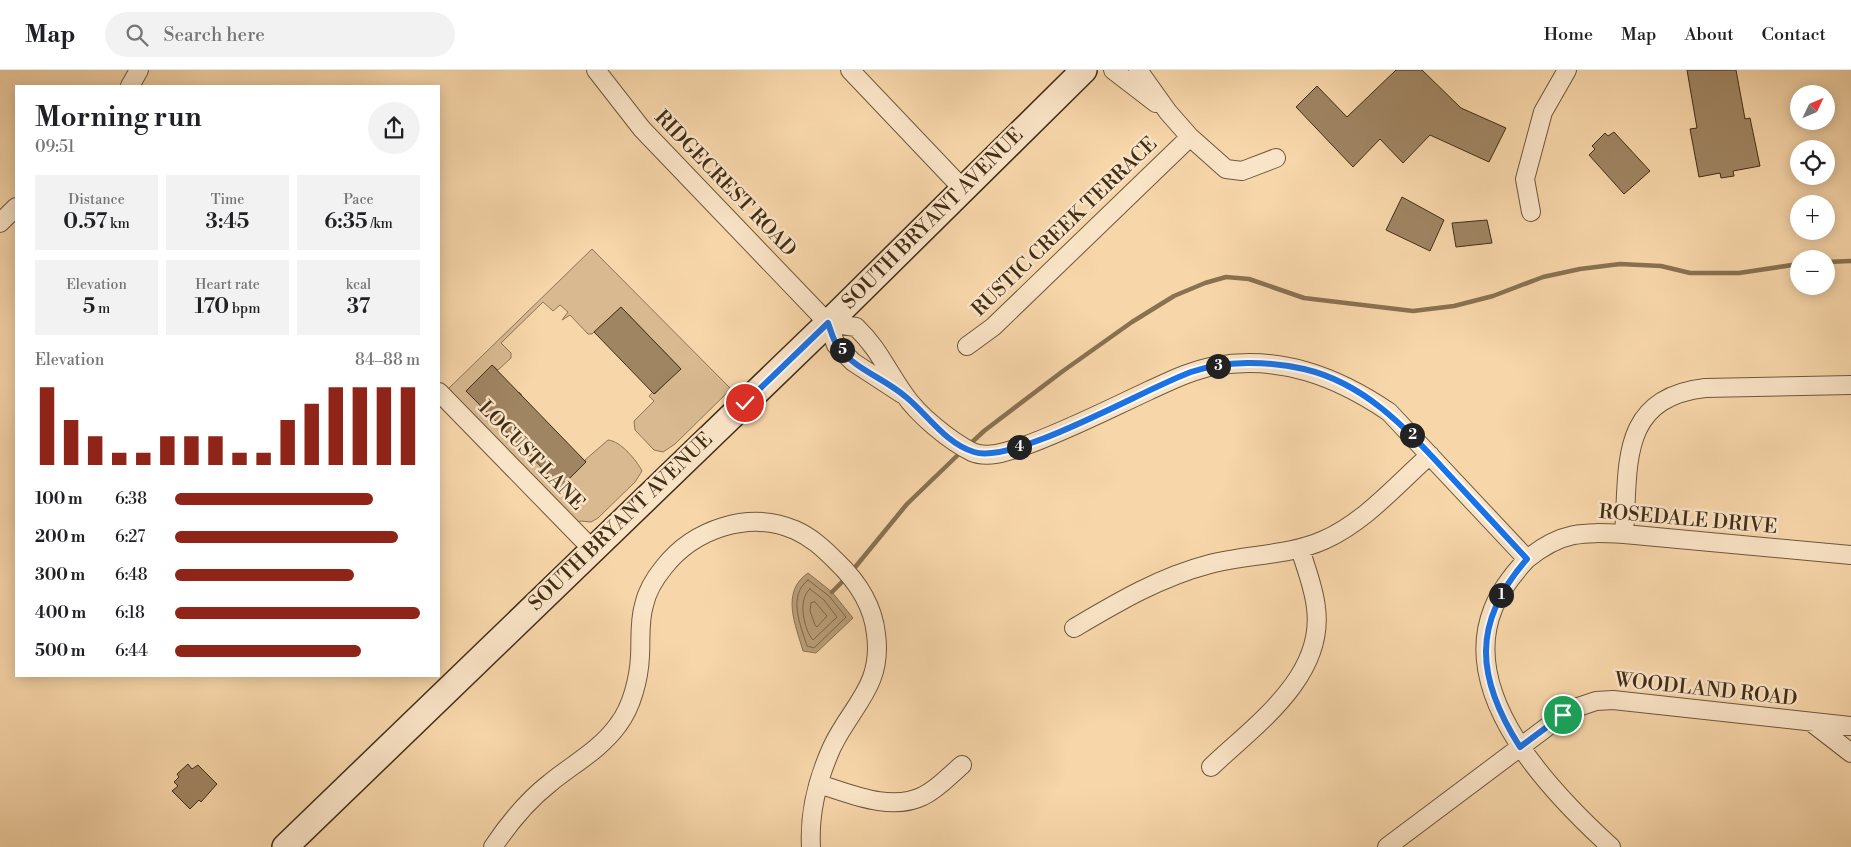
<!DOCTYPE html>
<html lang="en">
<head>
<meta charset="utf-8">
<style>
	:root { --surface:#fff; --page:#f2f2f2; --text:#202124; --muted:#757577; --line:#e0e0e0; --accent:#8f2418 }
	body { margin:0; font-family:"Libre Bodoni",serif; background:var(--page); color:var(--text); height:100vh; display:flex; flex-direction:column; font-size:19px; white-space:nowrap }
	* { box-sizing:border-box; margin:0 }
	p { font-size:16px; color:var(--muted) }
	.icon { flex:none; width:28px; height:28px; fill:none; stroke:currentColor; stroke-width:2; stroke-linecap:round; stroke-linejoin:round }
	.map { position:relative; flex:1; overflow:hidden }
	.side { position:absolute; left:15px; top:15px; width:425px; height:592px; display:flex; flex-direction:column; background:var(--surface); border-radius:0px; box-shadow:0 2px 12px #0003 }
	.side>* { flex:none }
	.needle { width:32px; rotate:46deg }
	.tools { position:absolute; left:1790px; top:15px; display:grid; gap:10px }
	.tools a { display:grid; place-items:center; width:45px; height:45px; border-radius:50%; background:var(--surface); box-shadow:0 2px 12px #0003; font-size:25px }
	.pin { position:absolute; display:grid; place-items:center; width:42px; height:42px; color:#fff; margin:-21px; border:2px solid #fff; border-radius:50%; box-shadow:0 1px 5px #0007 }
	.km { position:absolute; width:25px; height:25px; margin:-12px; border-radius:50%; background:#222; color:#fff; font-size:14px; line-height:25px; text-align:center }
	.round { display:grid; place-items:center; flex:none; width:52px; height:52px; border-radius:26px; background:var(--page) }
	.headline { display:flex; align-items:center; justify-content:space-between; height:85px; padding:0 20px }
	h1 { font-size:28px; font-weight:600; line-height:38px }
	.metrics { display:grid; grid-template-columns:repeat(3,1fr); gap:8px; height:85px; padding:5px 20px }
	.metrics div { display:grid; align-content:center; border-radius:0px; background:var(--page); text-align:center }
	.metrics b { font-size:21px; font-weight:600 }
	.metrics small { font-size:14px; font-weight:400 }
	.metrics p { font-size:14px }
	.chart { height:140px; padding:10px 20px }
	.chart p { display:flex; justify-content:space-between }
	.chart svg { width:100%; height:90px; margin-top:5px; stroke:var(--accent); stroke-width:6 }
	ul { padding:0 20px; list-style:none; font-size:16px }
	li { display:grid; grid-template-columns:80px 60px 1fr; align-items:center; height:38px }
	li i { height:12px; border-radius:6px; background:var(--accent) }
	header { display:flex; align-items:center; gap:30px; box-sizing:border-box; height:70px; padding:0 25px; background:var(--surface); border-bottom:1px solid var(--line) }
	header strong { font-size:24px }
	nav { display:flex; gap:28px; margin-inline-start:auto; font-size:18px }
	.search { width:350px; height:45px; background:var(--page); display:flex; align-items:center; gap:12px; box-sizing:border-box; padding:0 18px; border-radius:28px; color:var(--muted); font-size:19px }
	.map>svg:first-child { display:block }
	.green { fill:#d8b990; stroke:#8c7454 }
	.water { fill:#b99d77; stroke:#897151 }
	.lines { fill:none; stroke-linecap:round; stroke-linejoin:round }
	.shore { stroke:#7d6647; stroke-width:1 }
	.stream { stroke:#897151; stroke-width:4.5 }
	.building { fill:#a08563; stroke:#412e17 }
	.street-casing { stroke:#6e583c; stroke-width:20 }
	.secondary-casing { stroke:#412e17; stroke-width:28 }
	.street { stroke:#fae4c7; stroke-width:18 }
	.secondary { stroke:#fae4c7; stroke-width:25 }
	.route-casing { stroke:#fff; stroke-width:10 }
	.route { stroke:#1a73e8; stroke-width:6 }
	.labels { text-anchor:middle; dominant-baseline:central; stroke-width:5; stroke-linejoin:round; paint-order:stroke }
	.street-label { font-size:20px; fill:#412e17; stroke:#fae4c7 }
</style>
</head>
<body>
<header>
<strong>Map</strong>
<div class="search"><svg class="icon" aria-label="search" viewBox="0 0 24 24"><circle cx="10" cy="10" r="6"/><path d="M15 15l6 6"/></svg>Search here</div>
<nav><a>Home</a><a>Map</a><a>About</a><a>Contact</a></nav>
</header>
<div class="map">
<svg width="1851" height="777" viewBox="0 0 1851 777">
	<rect width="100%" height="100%" fill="#f7d6a9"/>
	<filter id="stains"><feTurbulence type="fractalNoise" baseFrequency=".004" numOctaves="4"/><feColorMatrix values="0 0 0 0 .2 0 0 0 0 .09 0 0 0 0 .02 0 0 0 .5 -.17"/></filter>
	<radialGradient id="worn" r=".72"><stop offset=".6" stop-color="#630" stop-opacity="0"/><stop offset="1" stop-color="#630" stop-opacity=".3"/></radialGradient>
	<path class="green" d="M592,179l139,140 -56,55 -12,8 -9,-2 -19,-20 -1,-9 20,-20 -5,-5 4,-4 2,2 25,-26 -28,-29 -26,25 23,-28 -28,-29 -29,27h-4l-18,-19 -8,5 6,-8 -8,-7 -7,6 -10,-9 -42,41 10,10v5l-13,12 -6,-5 -26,26 27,26 26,-25 3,3 -25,25 64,66 25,-24 -1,-2 23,-20c13,1 29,21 34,31l-7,11 -37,36 -7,4 -11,-1 -2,3 -131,-134z"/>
	<path class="water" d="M808,503l24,19 21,26 -37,35 -13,-2c-7,-25 -23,-59 5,-78z"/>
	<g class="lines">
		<path class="shore" d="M808,510l21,16 17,21 -32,31 -7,-2c-6,-20 -20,-50 1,-66z
			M810,519l14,11 13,17 -24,23c-9,-10 -16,-41 -3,-51z
			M815,532l12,14 -10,11 -2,-2 -5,-14 1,-8z"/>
		<path class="stream" d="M1826,192l25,-1
			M969,375l15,-14 79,-60 69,-49 42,-26 31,-13 21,-6 23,2 55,19 109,13 41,-5 39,-10 50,-19 37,-8 40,-5 41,2 29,7h49l60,-9
			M852,501l55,-67 54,-52
			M832,522l15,-15"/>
	</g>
	<path class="building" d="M1396,0h26l39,38 45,20 -17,34 -59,-27 -27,28 -23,-24 -27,28 -57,-60 21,-21 30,31z
		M1687,0h49l9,49 5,-1 10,48 -27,5 1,5 -13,2 -1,-5 -21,4 -9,-48 7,-1z
		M1614,62l36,39 -26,23 -35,-39 6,-6 -3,-3 13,-13 3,3z
		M1402,127l42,23 -14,31 -44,-21z
		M1487,150l5,23 -36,4 -4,-24z
		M621,237l60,62 -27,25 -60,-62z
		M492,295l94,97 -25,25 -95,-96z
		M188,694l4,5 6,-4 19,19 -16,18 -2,-2 -9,9 -18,-18 6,-5 -4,-4 5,-5 -2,-3z"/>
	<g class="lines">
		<defs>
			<path id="street" d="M596,0l46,59 186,194 8,22 17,17 49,32
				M850,0l114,120
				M1113,0l43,33
				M130,16l9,-16
				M1190,67l36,32 16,2 34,-13
				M1531,142l-6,-33 18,-67 24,-42
				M0,153l16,-16
				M828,253l28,4c23,22 30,42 48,67 14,21 46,47 68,58 16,7 37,-1 52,-6 42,-15 83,-36 124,-55 22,-10 44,-21 67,-25 65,-11 121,10 174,46l138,147c-13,14 -27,31 -34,50 -35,88 59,184 118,238
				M967,276l26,-19 197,-190 -22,-25 -30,-42
				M439,322l154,158
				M1624,464c5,-68 -6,-136 81,-146l146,-3
				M1527,489c35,-28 55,-27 97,-25l227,21
				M1074,558c44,-26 86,-51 136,-64 38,-10 78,-8 114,-24 41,-18 73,-56 106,-85
				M1811,652l40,31
				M1211,697c44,-42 114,-90 105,-159 -2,-20 -10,-40 -16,-59
				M819,714c32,10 72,28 104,12 15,-7 27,-21 39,-31
				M493,777c16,-24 34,-46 57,-64 23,-19 50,-33 68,-58 14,-18 21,-47 22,-69 1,-17 -1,-34 4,-51 3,-14 11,-27 20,-38 30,-38 85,-57 131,-37 16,7 28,18 41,31 21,20 37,44 40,73 7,52 -24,71 -44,113 -14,31 -23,66 -21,100
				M1387,777l176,-132 15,-8 18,-6 17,-1 238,26"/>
			<path id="secondary" d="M285,777l543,-524 256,-253"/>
		</defs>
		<use href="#street" class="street-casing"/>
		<use href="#secondary" class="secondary-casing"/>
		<use href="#street" class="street"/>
		<use href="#secondary" class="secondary"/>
	</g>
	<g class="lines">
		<defs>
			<path id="route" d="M745,333l83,-80c3,8 5,17 10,24 18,23 46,31 68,50 22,18 39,46 68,55 40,13 172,-64 217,-80 35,-12 77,-11 113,-3 64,15 105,63 148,109 25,27 50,54 75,81 -56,64 -51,119 -7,188l43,-32"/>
		</defs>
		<use href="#route" class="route-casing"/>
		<use href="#route" class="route"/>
	</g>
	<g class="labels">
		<g class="street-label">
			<text transform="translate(725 114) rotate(46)">RIDGECREST ROAD</text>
			<text transform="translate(933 149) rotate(-45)">SOUTH BRYANT AVENUE</text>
			<text transform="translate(1065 157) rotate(-44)">RUSTIC CREEK TERRACE</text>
			<text transform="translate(531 386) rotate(46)">LOCUST LANE</text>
			<text transform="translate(1688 450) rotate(5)">ROSEDALE DRIVE</text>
			<text transform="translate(621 452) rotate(-44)">SOUTH BRYANT AVENUE</text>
			<text transform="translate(1706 620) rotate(6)">WOODLAND ROAD</text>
		</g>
	</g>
	<rect width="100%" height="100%" filter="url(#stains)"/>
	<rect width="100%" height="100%" fill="url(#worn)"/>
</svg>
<div class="tools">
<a><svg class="needle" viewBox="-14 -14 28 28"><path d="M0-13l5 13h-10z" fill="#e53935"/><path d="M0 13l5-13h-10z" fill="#757577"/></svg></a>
<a><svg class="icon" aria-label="locate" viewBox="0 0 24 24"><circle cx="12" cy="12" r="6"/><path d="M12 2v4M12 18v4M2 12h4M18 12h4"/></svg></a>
<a>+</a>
<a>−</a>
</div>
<div class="pin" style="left:1563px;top:645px;background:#1e9e55"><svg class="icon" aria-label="arrive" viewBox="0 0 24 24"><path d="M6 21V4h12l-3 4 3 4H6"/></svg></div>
<div class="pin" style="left:745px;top:333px;background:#d93025"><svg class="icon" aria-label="check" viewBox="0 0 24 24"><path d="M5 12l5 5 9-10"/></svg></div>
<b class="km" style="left:1501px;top:525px">1</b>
<b class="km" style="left:1412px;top:365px">2</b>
<b class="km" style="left:1218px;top:296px">3</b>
<b class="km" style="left:1019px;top:377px">4</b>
<b class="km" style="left:842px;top:280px">5</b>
<section class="side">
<div class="headline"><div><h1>Morning run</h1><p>09:51</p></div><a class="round"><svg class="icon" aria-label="share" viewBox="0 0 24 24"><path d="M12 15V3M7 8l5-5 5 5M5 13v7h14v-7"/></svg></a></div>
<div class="metrics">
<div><p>Distance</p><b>0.57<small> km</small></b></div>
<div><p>Time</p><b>3:45</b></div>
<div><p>Pace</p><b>6:35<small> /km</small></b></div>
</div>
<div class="metrics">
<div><p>Elevation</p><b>5<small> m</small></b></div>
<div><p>Heart rate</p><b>170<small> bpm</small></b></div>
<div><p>kcal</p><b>37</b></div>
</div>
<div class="chart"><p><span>Elevation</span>84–88 m</p>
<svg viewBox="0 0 160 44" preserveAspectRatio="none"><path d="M5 44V6M15 44V22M25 44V30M35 44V38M45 44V38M55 44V30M65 44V30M75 44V30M85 44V38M95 44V38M105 44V22M115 44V14M125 44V6M135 44V6M145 44V6M155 44V6"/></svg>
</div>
<ul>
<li><b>100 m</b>6:38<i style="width:81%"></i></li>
<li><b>200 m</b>6:27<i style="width:91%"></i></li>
<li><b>300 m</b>6:48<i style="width:73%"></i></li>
<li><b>400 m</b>6:18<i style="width:100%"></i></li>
<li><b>500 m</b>6:44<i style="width:76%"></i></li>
</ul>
</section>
</div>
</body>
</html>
